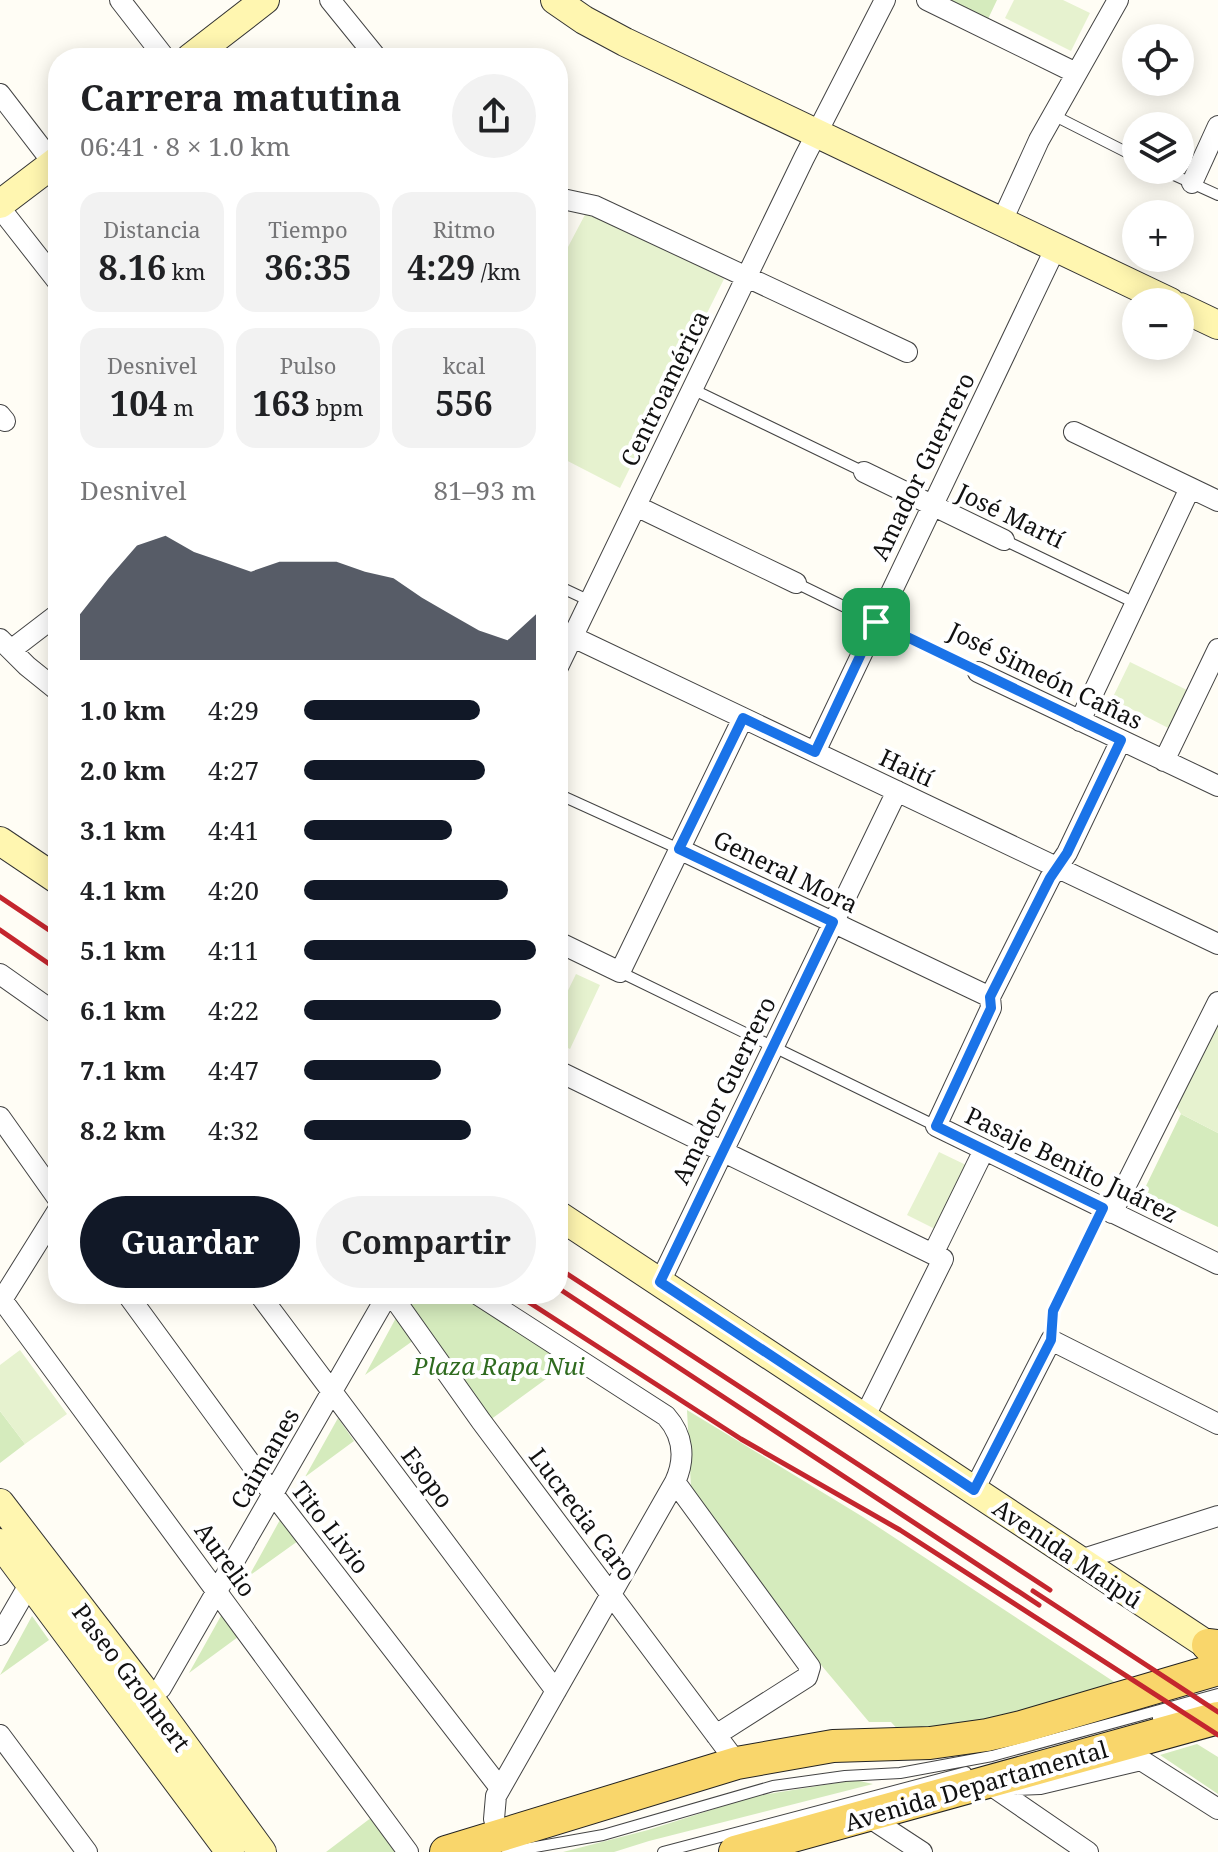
<!DOCTYPE html>
<html lang="es">
<head>
<meta charset="utf-8">
<style>
	:root { --surface:#fff; --page:#f2f2f2; --text:#202124; --muted:#757577; --accent:#111827 }
	body { margin:0; font-family:"Noto Serif",serif; background:var(--page); color:var(--text); height:100vh; display:flex; flex-direction:column; font-size:30px; white-space:nowrap }
	* { box-sizing:border-box; margin:0 }
	p { font-size:26px; color:var(--muted) }
	.icon { flex:none; width:44px; height:44px; fill:none; stroke:currentColor; stroke-width:2; stroke-linecap:round; stroke-linejoin:round }
	.map { position:relative; flex:1; overflow:hidden }
	.details { position:absolute; left:48px; top:48px; width:520px; height:1256px; display:flex; flex-direction:column; background:var(--surface); border-radius:32px; box-shadow:0 4px 20px #0003 }
	.details>* { flex:none }
	.fabs { position:absolute; left:1122px; top:24px; display:grid; gap:16px }
	.fabs a { display:grid; place-items:center; width:72px; height:72px; border-radius:50%; background:var(--surface); box-shadow:0 4px 20px #0003; font-size:40px }
	.pin { position:absolute; display:grid; place-items:center; width:68px; height:68px; color:#fff; margin:-34px; border-radius:16px; box-shadow:0 4px 12px #0006 }
	.round { display:grid; place-items:center; flex:none; width:84px; height:84px; border-radius:42px; background:var(--page) }
	.summary { display:flex; align-items:center; justify-content:space-between; height:136px; padding:0 32px }
	h1 { font-size:36px; font-weight:700; line-height:60px }
	.stats { display:grid; grid-template-columns:repeat(3,1fr); gap:12px; height:136px; padding:8px 32px }
	.stats div { display:grid; align-content:center; border-radius:20px; background:var(--page); text-align:center }
	.stats b { font-size:34px; font-weight:700 }
	.stats small { font-size:22px; font-weight:400 }
	.stats p { font-size:22px }
	.chart { height:224px; padding:16px 32px }
	.chart p { display:flex; justify-content:space-between }
	.chart svg { width:100%; height:144px; margin-top:8px; fill:var(--accent); opacity:.7 }
	.primary-button { display:flex; gap:16px; margin-top:auto; padding:16px 32px }
	.primary-button a { flex:1; height:92px; border-radius:48px; background:var(--accent); color:#fff; font-size:32px; font-weight:700; line-height:92px; text-align:center }
	.primary-button a+a { background:var(--page); color:var(--text) }
	ul { padding:0 32px; list-style:none; font-size:26px }
	li { display:grid; grid-template-columns:128px 96px 1fr; align-items:center; height:60px }
	li i { height:20px; border-radius:10px; background:var(--accent) }
	.map>svg:first-child { display:block }
	.green { fill:#d5ebbd }
	.pitch { fill:#e6f2cf }
	.lines { fill:none; stroke-linecap:round; stroke-linejoin:round }
	.lane-casing { stroke:#444; stroke-width:12 }
	.street-casing { stroke:#444; stroke-width:22 }
	.secondary-casing { stroke:#333; stroke-width:30 }
	.primary-casing { stroke:#222; stroke-width:34 }
	.lane { stroke:#fff; stroke-width:10 }
	.street { stroke:#fff; stroke-width:20 }
	.secondary { stroke:#fff6b0; stroke-width:28 }
	.primary { stroke:#f9d66b; stroke-width:32 }
	.rail { stroke:#c4262e; stroke-width:5 }
	.route-casing { stroke:#fff; stroke-width:16 }
	.route { stroke:#1a73e8; stroke-width:10 }
	.labels { text-anchor:middle; dominant-baseline:central; stroke-width:8; stroke-linejoin:round; paint-order:stroke }
	.street-label { font-size:24px; fill:#111; stroke:#fff }
	.park-label { font-size:24px; font-style:italic; fill:#2f6b1f; stroke:#fff }
</style>
</head>
<body>
<div class="map">
<svg width="1218" height="1852" viewBox="0 0 1218 1852">
	<rect width="100%" height="100%" fill="#fffdf5"/>
	<path class="green" d="M950,0h47l-9,19z
		M1181,1114l37,19v94l-75,-35z
		M406,1294h54l108,69 -78,57 -85,-120z
		M397,1316l17,24 -49,35z
		M687,1410l176,107 262,172 -105,28 -118,17 -11,-12h-22l-63,-75 -115,-159z
		M0,1411l25,33 -25,19z
		M338,1418l16,23 -49,36z
		M281,1518l17,23 -49,35z
		M222,1614l16,23 -49,36z
		M32,1616l17,24 -49,35z
		M1197,1744l21,13v37l-58,-39z
		M855,1780l18,4 -224,57 -35,11h-51l85,-22 107,-34z
		M376,1814l27,36 -8,2h-69z"/>
	<path class="pitch" d="M1014,0h49l27,13 -19,38 -66,-33z
		M589,207l135,72 -104,209 -62,-32v-190z
		M1130,662l63,31 -19,38 -62,-32z
		M576,974l24,11 -30,64 -12,-6v-32z
		M1218,1018v115l-37,-19 -6,-10z
		M939,1152l27,13 -31,64 -28,-14z
		M20,1350l47,64 -42,30 -25,-33v-46z"/>
	<g class="lines">
		<defs>
			<path id="lane" d="M1053,115l83,42
				M1163,170l55,25
				M692,389l172,83
				M1004,540l131,63
				M796,583l182,89
				M558,586l32,15
				M558,794l121,55
				M620,972l316,154
				M1051,1340l2,-29 50,-103
				M1158,1718l60,-17
				M507,1852l96,-17 170,-49 72,-10 55,-3 92,-17 226,-62
				M663,1852l303,-80"/>
			<path id="street" d="M120,0l45,58
				M330,0l47,58
				M927,0l149,73
				M0,94l53,69
				M1192,183l26,-57
				M558,198l37,8 312,146
				M0,208l58,74
				M1002,221l37,-81 79,-140
				M0,415l5,6
				M1074,432l144,69
				M864,472l140,68
				M636,506l160,77
				M573,637l645,307
				M0,639l27,27 31,25
				M11,650l47,-36
				M558,667l246,-509 81,-158
				M978,672l240,114
				M1080,721l110,-233
				M1121,740l-54,113 -17,25 -60,119 1,11 -55,118 282,138
				M815,752l241,-505
				M1164,761l54,-112
				M679,849l311,148
				M558,942l62,30 123,-254
				M0,974l58,41
				M558,1071l385,188 -79,159
				M0,1117l58,82
				M1112,1213l106,-211
				M933,1254l51,-104
				M660,1282l237,-491
				M127,1294l146,200 227,294
				M259,1294l297,397
				M391,1294l90,127 256,342
				M477,1294l189,122c17,19 20,42 9,66l-179,314 -2,23 6,16
				M0,1297l408,555
				M0,1303l58,-93
				M675,1482l135,185 -3,10 -91,58
				M974,1490l77,-150 167,84
				M1080,1560l138,-44
				M0,1635l30,-52 9,-8
				M139,1698l10,-1 12,-9 227,-394
				M0,1735l87,117
				M989,1784l99,68
				M1013,1785l27,-1 101,-24 77,49
				M867,1816l55,36"/>
			<path id="secondary" d="M555,0l29,20 41,22 545,260
				M190,58l75,-58
				M0,204l58,-44
				M1180,307l38,18
				M0,841l58,39
				M558,1215l660,437
				M0,1503l149,194 113,155
				M0,1543l230,309"/>
			<path id="primary" d="M1208,1645l10,1
				M446,1852l291,-89 96,-17 97,-3 57,-8 34,-8 197,-58
				M735,1852l483,-134"/>
		</defs>
		<use href="#lane" class="lane-casing"/>
		<use href="#street" class="street-casing"/>
		<use href="#secondary" class="secondary-casing"/>
		<use href="#primary" class="primary-casing"/>
		<use href="#lane" class="lane"/>
		<use href="#street" class="street"/>
		<use href="#secondary" class="secondary"/>
		<use href="#primary" class="primary"/>
		<path class="rail" d="M0,897l58,39
			M0,930l58,40
			M558,1268l492,322
			M558,1288l481,317
			M516,1294l225,145 159,91 318,205
			M1033,1591l185,121"/>
	</g>
	<g class="lines">
		<defs>
			<path id="route" d="M876,622l245,118 -54,113 -17,25 -60,119 1,11 -55,118 167,82 -50,103 -2,29 -77,150 -314,-208 173,-360 -154,-73 64,-131 72,34z"/>
		</defs>
		<use href="#route" class="route-casing"/>
		<use href="#route" class="route"/>
	</g>
	<g class="labels">
		<g class="street-label">
			<text transform="translate(664 388) rotate(-64)">Centroamérica</text>
			<text transform="translate(922 466) rotate(-64)">Amador Guerrero</text>
			<text transform="translate(1011 515) rotate(26)">José Martí</text>
			<text transform="translate(1046 675) rotate(26)">José Simeón Cañas</text>
			<text transform="translate(907 767) rotate(25)">Haití</text>
			<text transform="translate(786 871) rotate(26)">General Mora</text>
			<text transform="translate(723 1090) rotate(-64)">Amador Guerrero</text>
			<text transform="translate(1072 1164) rotate(26)">Pasaje Benito Juárez</text>
			<text transform="translate(264 1458) rotate(-60)">Caimanes</text>
			<text transform="translate(428 1477) rotate(53)">Esopo</text>
			<text transform="translate(583 1514) rotate(53)">Lucrecia Caro</text>
			<text transform="translate(331 1527) rotate(52)">Tito Livio</text>
			<text transform="translate(1068 1553) rotate(34)">Avenida Maipú</text>
			<text transform="translate(226 1559) rotate(54)">Aurelio</text>
			<text transform="translate(132 1677) rotate(53)">Paseo Grohnert</text>
			<text transform="translate(976 1785) rotate(-16)">Avenida Departamental</text>
		</g>
		<g class="park-label">
			<text x="499" y="1365">Plaza Rapa Nui</text>
		</g>
	</g>
</svg>
<div class="fabs">
<a><svg class="icon" aria-label="locate" viewBox="0 0 24 24"><circle cx="12" cy="12" r="6"/><path d="M12 2v4M12 18v4M2 12h4M18 12h4"/></svg></a>
<a><svg class="icon" aria-label="layers" viewBox="0 0 24 24"><path d="M12 4l9 5-9 5-9-5zM3 14l9 5 9-5"/></svg></a>
<a>+</a>
<a>−</a>
</div>
<div class="pin" style="left:876px;top:622px;background:#1e9e55"><svg class="icon" aria-label="arrive" viewBox="0 0 24 24"><path d="M6 21V4h12l-3 4 3 4H6"/></svg></div>
<section class="details">
<div class="summary"><div><h1>Carrera matutina</h1><p>06:41 · 8 × 1.0 km</p></div><a class="round"><svg class="icon" aria-label="share" viewBox="0 0 24 24"><path d="M12 15V3M7 8l5-5 5 5M5 13v7h14v-7"/></svg></a></div>
<div class="stats">
<div><p>Distancia</p><b>8.16<small> km</small></b></div>
<div><p>Tiempo</p><b>36:35</b></div>
<div><p>Ritmo</p><b>4:29<small> /km</small></b></div>
</div>
<div class="stats">
<div><p>Desnivel</p><b>104<small> m</small></b></div>
<div><p>Pulso</p><b>163<small> bpm</small></b></div>
<div><p>kcal</p><b>556</b></div>
</div>
<div class="chart"><p><span>Desnivel</span>81–93 m</p>
<svg viewBox="0 0 160 44" preserveAspectRatio="none"><path d="M0 44V30L10 19L20 9L30 6L40 11L50 14L60 17L70 14L80 14L90 14L100 17L110 19L120 25L130 30L140 35L150 38L160 30V44z"/></svg>
</div>
<ul>
<li><b>1.0 km</b>4:29<i style="width:76%"></i></li>
<li><b>2.0 km</b>4:27<i style="width:78%"></i></li>
<li><b>3.1 km</b>4:41<i style="width:64%"></i></li>
<li><b>4.1 km</b>4:20<i style="width:88%"></i></li>
<li><b>5.1 km</b>4:11<i style="width:100%"></i></li>
<li><b>6.1 km</b>4:22<i style="width:85%"></i></li>
<li><b>7.1 km</b>4:47<i style="width:59%"></i></li>
<li><b>8.2 km</b>4:32<i style="width:72%"></i></li>
</ul>
<div class="primary-button"><a>Guardar</a><a>Compartir</a></div>
</section>
</div>
</body>
</html>
